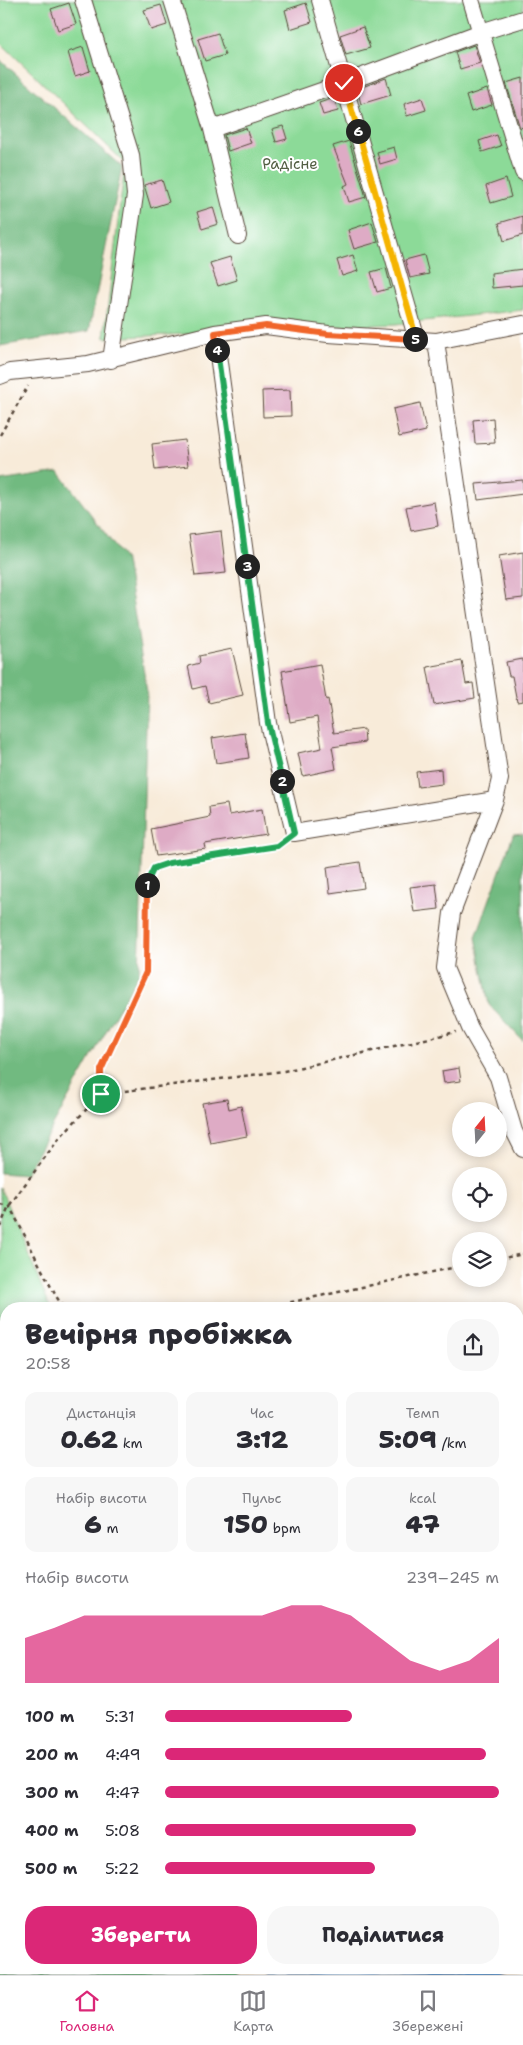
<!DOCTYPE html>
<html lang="uk">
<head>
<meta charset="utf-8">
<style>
	:root { --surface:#fff; --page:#f7f7f7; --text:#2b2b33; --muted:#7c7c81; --line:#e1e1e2; --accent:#db2777 }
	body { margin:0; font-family:"Shantell Sans",sans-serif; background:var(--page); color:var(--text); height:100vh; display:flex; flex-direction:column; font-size:19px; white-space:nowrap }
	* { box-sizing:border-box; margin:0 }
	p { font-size:16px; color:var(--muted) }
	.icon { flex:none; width:28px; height:28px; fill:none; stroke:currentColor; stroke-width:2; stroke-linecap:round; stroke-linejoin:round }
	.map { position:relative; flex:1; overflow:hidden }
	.sheet { position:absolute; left:0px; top:1302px; width:524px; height:672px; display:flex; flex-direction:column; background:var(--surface); border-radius:20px 20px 0 0; box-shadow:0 2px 12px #0003 }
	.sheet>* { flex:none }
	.needle { width:32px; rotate:18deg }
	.tools { position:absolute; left:452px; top:1102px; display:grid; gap:10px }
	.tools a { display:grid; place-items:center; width:55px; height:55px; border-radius:50%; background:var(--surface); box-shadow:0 2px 12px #0003; font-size:25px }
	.pin { position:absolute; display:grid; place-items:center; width:42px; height:42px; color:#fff; margin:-21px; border:2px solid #fff; border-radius:50%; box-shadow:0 1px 5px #0007 }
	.km { position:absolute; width:25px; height:25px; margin:-12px; border-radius:50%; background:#222; color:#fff; font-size:14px; line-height:25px; text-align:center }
	.round { display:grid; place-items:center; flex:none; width:52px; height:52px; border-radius:20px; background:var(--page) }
	.headline { display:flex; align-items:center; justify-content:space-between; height:85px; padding:0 25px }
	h1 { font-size:28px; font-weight:800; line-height:38px }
	.stats { display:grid; grid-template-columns:repeat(3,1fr); gap:8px; height:85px; padding:5px 25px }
	.stats div { display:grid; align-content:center; border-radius:12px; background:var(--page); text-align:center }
	.stats b { font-size:25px; font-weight:800 }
	.stats small { font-size:14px; font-weight:400 }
	.stats p { font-size:14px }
	.chart { height:140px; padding:10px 25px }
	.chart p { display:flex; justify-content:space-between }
	.chart svg { width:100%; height:90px; margin-top:5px; fill:var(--accent); opacity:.7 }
	.cta { display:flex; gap:10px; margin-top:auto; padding:10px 25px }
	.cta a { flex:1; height:58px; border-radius:20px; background:var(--accent); color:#fff; font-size:20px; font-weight:800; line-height:58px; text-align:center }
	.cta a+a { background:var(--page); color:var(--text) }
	ul { padding:0 25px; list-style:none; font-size:16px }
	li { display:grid; grid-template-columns:80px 60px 1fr; align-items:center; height:38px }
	li i { height:12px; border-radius:6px; background:var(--accent) }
	.tab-bar { display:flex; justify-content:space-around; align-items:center; height:70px; border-top:1px solid var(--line); background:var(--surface); font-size:14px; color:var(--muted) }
	.tab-bar a { display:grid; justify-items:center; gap:2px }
	.tab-bar .on { color:var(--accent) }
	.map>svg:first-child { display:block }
	.green { fill:#8cda98; stroke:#64825b }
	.forest { fill:#71ba80; stroke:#56724f }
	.water { fill:#6da4db; stroke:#54677c }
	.building { fill:#deabc5 }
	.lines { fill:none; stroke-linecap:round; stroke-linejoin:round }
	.street-casing { stroke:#57473a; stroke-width:18 }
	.path { stroke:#57473a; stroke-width:2.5; stroke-dasharray:4 4; stroke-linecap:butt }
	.street { stroke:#fff; stroke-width:16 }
	.split-1-casing { stroke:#fff; stroke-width:10 }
	.split-2-casing { stroke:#fff; stroke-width:10 }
	.split-3-casing { stroke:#fff; stroke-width:10 }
	.split-4-casing { stroke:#fff; stroke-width:10 }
	.split-5-casing { stroke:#fff; stroke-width:10 }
	.split-6-casing { stroke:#fff; stroke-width:10 }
	.split-7-casing { stroke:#fff; stroke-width:10 }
	.split-1 { stroke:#f0652b; stroke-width:6 }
	.split-2 { stroke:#22a559; stroke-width:6 }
	.split-3 { stroke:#22a559; stroke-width:6 }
	.split-4 { stroke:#22a559; stroke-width:6 }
	.split-5 { stroke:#f0652b; stroke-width:6 }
	.split-6 { stroke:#f5b400; stroke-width:6 }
	.split-7 { stroke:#f5b400; stroke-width:6 }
	.labels { text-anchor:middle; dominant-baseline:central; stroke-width:4; stroke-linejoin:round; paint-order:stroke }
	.park-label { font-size:15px; fill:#535f43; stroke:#fff }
</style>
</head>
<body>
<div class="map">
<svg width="523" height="1975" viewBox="0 0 523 1975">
	<rect width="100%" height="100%" fill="#fff"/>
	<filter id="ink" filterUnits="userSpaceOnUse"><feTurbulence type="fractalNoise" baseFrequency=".02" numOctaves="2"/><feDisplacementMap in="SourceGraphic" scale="10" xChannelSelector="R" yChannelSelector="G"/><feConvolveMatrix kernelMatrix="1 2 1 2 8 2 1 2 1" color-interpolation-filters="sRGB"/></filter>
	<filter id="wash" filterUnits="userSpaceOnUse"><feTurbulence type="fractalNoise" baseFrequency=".0096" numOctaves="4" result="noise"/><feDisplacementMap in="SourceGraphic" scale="20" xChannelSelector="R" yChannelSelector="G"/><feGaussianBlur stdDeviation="1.12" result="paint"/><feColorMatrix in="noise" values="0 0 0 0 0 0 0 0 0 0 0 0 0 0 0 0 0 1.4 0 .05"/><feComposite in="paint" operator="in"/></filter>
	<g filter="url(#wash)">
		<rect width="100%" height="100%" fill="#f8ebd9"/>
		<path class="green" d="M0,0h523v310l-127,14 -292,14 21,-175 -125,-121z
			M0,1187l51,122h-45v660l13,6h-19z"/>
		<path class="forest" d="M0,60l122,107 -33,164 -89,15z
			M59,472l67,89 21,131 -8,281 -114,202 -25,-2v-692z
			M523,834v207l-34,-36 -13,-68 37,-102z
			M6,1814v56l-6,1v-54z
			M6,1884v85h232l-6,6h-232v-83z"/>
		<path class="water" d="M523,1817v143l-5,3v-145z
			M268,1969h239l-12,6h-233z"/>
		<g id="blocks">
			<path class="building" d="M69,3l7,21 -18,6 -7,-21z
				M306,3l6,19 -22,7 -5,-19z
				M161,5l6,20 -16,5 -7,-20z
				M363,27l7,21 -24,7 -6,-20z
				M218,33l7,22 -20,6 -7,-22z
				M474,45l6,18 -20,6 -5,-17z
				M83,47l7,24 -15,5 -7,-24z
				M386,78l5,17 -30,9 -4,-15z
				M523,78v49l-3,1 -14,-45z
				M487,89l5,16 -21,7 -5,-16z
				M334,98l4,13 -15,4 -4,-12z
				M422,98l4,12 -19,6 -3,-12z
				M283,126l4,13 -11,3 -4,-13z
				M246,128l5,15 -23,8 -4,-16z
				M497,135l4,11 -19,6 -3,-11z
				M349,141l17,56 -17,5 -5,-16 4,-2 -15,-38z
				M394,147l3,12 -17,5 -3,-12z
				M506,179l5,18 -20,6 -5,-17z
				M162,180l7,22 -18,6 -7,-23z
				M213,207l5,17 -16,5 -5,-17z
				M523,216v19l-19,6 -5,-18z
				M372,222l6,20 -24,7 -6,-19z
				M353,255l5,16 -16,5 -5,-16z
				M424,255l5,19 -19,4 -5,-18z
				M230,257l7,23 -19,6 -8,-23z
				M386,268l5,20 -14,4 -6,-20z
				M523,269v16l-31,3 -1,-15z
				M290,390l1,26 -28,1 -1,-26z
				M420,403l6,28 -27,6 -6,-28z
				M493,418l2,25 -20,1 -2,-24z
				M185,440l3,26 -33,4 -3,-26z
				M523,480v14l-45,6 -2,-16z
				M434,502l4,24 -27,5 -5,-24z
				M221,531l5,42 -31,3 -6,-41z
				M523,552v46l-17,2 -7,-44z
				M232,649l11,46 -34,8 -4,-17 -12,3 -5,-23 12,-3 -1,-7z
				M523,659v42l-6,1 -5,-26h-3l-3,-14z
				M462,661l4,23 7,-1 2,15 -41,7 -7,-38z
				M320,664l6,36 2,-1 6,34 30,-4 1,13 -33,5 4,22 -33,7 -5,-23 24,-5 -5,-31 -27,5 -8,-51z
				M245,733l4,25 -33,5 -4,-25z
				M441,769l1,15 -24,3 -2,-15z
				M227,804l2,11 33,-6 4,25 -61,10 1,5 -50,7 -5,-27 59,-12 -1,-10z
				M360,862l4,26 -34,5 -3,-26z
				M436,884l3,25 -25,3 -4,-25z
				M459,1068l2,13 -17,2 -2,-12z
				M227,1099l2,10 12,-3 6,30 -37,7 -8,-40z"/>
		</g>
	</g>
	<g filter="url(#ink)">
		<use href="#blocks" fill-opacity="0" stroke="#57473a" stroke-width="1"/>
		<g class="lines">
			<defs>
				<path id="street" d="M83,0l48,155 4,40 -24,165
					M172,0l40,129 26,107
					M320,0l97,340
					M471,0l52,172
					M212,129l132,-46 137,-51 42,-13
					M215,333l53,390 26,110 201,-33
					M436,341l64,438 -5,21 -43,113 -7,55 25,60 28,49 16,54 9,18
					M0,376l10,-4 78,-8 127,-31 51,-7 62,8 108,7 87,-17"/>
			</defs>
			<use href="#street" class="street-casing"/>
			<path class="path" d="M0,435l28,-49
				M101,1094l183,-23 172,-39
				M0,1204l9,2c19,33 34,70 55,103
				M0,1227l9,-21 51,-69 41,-43v-24l45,-98 1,-92 8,-12 14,-5 108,-17 5,-4
				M499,1259l24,-5
				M259,1309l202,-43
				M518,1486l5,-1
				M0,1531l6,2
				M518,1694l5,-1
				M0,1800l6,-1"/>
			<use href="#street" class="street"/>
		</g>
	</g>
	<g class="lines" filter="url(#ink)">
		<defs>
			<path id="split-1" d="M101,1094v-24l45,-98 1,-87"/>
			<path id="split-2" d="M147,885l1,-5 6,-12 15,-5 108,-17 17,-13 -12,-52"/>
			<path id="split-3" d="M247,566l21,157 14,58"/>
			<path id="split-4" d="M217,350l30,216"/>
			<path id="split-5" d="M217,350l-2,-17 51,-7 62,8 87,5"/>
			<path id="split-6" d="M358,131l59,209 -2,-1"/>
			<path id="split-7" d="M344,83l14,48"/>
		</defs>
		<use href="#split-1" class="split-1-casing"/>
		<use href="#split-2" class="split-2-casing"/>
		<use href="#split-3" class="split-3-casing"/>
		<use href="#split-4" class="split-4-casing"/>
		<use href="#split-5" class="split-5-casing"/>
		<use href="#split-6" class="split-6-casing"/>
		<use href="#split-7" class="split-7-casing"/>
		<use href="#split-1" class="split-1"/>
		<use href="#split-2" class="split-2"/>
		<use href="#split-3" class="split-3"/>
		<use href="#split-4" class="split-4"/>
		<use href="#split-5" class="split-5"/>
		<use href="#split-6" class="split-6"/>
		<use href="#split-7" class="split-7"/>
	</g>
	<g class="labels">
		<g class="park-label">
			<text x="290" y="164">Радісне</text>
		</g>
	</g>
</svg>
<div class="tools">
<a><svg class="needle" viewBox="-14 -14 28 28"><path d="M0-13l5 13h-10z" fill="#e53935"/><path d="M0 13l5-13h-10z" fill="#7c7c81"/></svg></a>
<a><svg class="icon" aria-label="locate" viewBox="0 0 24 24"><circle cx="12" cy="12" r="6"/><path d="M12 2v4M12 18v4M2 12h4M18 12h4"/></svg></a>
<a><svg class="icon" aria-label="layers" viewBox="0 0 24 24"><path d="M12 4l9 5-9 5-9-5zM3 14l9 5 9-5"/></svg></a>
</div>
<div class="pin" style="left:101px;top:1094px;background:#1e9e55"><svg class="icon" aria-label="arrive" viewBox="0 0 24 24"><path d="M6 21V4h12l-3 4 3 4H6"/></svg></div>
<div class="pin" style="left:344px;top:83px;background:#d93025"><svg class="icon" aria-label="check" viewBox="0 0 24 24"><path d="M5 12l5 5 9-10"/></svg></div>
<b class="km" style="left:147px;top:885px">1</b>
<b class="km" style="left:282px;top:781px">2</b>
<b class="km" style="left:247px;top:566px">3</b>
<b class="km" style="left:217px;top:350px">4</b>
<b class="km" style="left:415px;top:339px">5</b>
<b class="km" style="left:358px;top:131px">6</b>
<section class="sheet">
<div class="headline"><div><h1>Вечірня пробіжка</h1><p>20:58</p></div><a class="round"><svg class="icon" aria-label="share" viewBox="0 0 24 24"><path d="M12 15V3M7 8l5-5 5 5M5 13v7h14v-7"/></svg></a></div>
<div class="stats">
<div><p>Дистанція</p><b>0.62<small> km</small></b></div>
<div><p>Час</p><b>3:12</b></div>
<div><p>Темп</p><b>5:09<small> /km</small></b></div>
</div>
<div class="stats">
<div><p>Набір висоти</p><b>6<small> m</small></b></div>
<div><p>Пульс</p><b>150<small> bpm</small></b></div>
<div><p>kcal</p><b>47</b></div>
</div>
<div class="chart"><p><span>Набір висоти</span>239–245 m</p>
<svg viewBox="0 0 160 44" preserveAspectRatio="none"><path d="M0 44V22L10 17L20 11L30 11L40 11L50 11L60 11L70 11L80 11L90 6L100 6L110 11L120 22L130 33L140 38L150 33L160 22V44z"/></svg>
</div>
<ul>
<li><b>100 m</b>5:31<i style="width:56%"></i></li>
<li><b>200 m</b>4:49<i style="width:96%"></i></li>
<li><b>300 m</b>4:47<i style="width:100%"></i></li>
<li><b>400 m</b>5:08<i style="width:75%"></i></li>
<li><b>500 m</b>5:22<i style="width:63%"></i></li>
</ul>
<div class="cta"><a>Зберегти</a><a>Поділитися</a></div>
</section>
</div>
<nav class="tab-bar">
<a class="on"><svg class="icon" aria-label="home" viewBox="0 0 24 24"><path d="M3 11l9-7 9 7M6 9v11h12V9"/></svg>Головна</a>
<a><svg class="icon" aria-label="map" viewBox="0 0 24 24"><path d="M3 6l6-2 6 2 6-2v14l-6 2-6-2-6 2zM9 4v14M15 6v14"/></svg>Карта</a>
<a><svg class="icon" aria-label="saved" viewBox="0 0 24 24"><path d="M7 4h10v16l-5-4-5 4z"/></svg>Збережені</a>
</nav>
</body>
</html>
